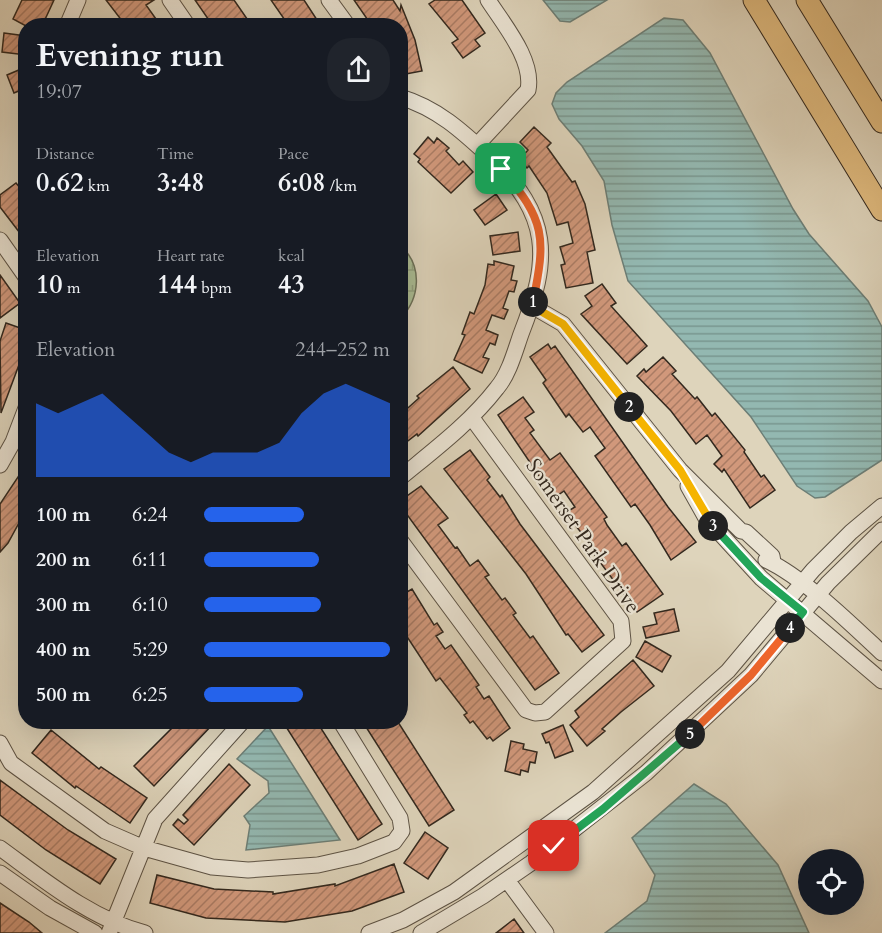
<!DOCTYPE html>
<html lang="en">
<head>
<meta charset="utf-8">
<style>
	:root { --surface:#171b24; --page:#20242c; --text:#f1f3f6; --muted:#9ea1a6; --accent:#2563eb }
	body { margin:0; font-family:Cardo,serif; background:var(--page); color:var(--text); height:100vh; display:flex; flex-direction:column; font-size:22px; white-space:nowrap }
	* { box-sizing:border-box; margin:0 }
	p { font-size:20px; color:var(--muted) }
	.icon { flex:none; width:33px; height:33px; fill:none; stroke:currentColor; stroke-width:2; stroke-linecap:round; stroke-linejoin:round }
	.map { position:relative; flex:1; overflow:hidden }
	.details { position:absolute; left:18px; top:18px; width:390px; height:711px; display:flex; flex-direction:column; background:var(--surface); border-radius:24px; box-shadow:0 6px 24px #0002 }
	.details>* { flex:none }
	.controls { position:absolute; left:798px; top:849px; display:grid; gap:12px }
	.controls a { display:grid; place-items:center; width:66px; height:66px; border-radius:50%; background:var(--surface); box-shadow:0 6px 24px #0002; font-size:30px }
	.pin { position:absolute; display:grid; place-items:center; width:51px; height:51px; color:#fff; margin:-26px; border-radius:12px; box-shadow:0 3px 9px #0006 }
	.km { position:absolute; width:30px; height:30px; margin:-15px; border-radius:50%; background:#222; color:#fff; font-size:16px; line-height:30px; text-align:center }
	.round { display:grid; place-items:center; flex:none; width:63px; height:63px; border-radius:24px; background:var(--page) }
	.overview { display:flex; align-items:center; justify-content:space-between; height:102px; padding:0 18px }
	h1 { font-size:33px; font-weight:700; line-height:45px }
	.figures { display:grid; grid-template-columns:repeat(3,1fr); gap:9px; height:102px; padding:6px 18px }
	.figures div { display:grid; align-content:center }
	.figures b { font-size:26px; font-weight:700 }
	.figures small { font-size:16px; font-weight:400 }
	.figures p { font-size:16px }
	.chart { height:168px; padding:12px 18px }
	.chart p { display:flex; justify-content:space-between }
	.chart svg { width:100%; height:108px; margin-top:6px; fill:var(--accent); opacity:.7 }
	ul { padding:0 18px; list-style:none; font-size:20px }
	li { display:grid; grid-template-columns:96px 72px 1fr; align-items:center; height:45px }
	li i { height:15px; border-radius:8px; background:var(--accent) }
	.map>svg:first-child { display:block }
	.wetland { fill:url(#wetland-marsh); stroke:#707258; stroke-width:1.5 }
	.water { fill:url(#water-rules); stroke:#6c7e76; stroke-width:1.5 }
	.building { fill:url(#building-hatch); stroke:#32281e; stroke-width:1.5 }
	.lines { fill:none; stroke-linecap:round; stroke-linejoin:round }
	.minor-casing { stroke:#5d5345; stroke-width:17 }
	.highway-casing { stroke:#32281e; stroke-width:23 }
	.minor { stroke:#eae3d3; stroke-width:15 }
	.highway { stroke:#dfba7e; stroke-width:21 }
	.split-1-casing { stroke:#fff; stroke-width:12 }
	.split-2-casing { stroke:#fff; stroke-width:12 }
	.split-3-casing { stroke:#fff; stroke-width:12 }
	.split-4-casing { stroke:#fff; stroke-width:12 }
	.split-5-casing { stroke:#fff; stroke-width:12 }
	.split-6-casing { stroke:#fff; stroke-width:12 }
	.split-1 { stroke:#f0652b; stroke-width:8 }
	.split-2 { stroke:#f5b400; stroke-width:8 }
	.split-3 { stroke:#f5b400; stroke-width:8 }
	.split-4 { stroke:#22a559; stroke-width:8 }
	.split-5 { stroke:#f0652b; stroke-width:8 }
	.split-6 { stroke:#22a559; stroke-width:8 }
	.labels { text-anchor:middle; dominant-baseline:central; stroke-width:4.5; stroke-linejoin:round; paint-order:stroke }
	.street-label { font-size:21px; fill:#32281e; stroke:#eae3d3 }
</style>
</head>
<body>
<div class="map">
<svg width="882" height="933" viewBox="0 0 882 933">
	<defs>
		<pattern id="wetland-marsh" width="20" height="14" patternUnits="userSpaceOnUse" patternTransform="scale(1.5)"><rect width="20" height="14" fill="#adbd93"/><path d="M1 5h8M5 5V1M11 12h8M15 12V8" fill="none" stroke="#95a27e"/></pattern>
		<pattern id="water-rules" width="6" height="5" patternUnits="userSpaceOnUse" patternTransform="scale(1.5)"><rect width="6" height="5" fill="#93b8b1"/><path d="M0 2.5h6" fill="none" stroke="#79968f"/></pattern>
		<pattern id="building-hatch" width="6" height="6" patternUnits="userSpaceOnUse" patternTransform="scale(1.5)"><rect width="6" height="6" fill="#d1987b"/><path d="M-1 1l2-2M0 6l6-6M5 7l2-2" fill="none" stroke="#aa7c64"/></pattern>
	</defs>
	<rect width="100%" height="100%" fill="#ded4bb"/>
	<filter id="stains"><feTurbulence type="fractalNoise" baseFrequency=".00333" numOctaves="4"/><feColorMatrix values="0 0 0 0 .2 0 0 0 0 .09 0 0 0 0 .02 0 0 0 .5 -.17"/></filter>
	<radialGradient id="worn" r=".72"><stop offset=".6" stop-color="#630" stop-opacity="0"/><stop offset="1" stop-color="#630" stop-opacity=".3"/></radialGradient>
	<path class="wetland" d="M401,246c22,20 19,52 0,72z"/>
	<path class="water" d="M543,0h64l-37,22 -10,-1z
		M664,18l19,2 27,33 83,156 16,25 59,67 14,26v133l-57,37 -10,1 -18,-12 -46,-69 -123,-136 -16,-56 -8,-44 -22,-35 -23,-27 -7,-15 4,-11 11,-11z
		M268,726l72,114 -94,10 4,-25 -6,-9 25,-23 -1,-12 -31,-22z
		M694,784l32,20 52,61 31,68h-204l42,-32 8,-26 -23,-37z"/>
	<path class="building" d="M22,0h32l-12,26h-16l-13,-7z
		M106,0h48l-8,5 15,21h-35z
		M195,0h39l18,26h-39z
		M271,0h33l17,26h-32z
		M354,0h39l7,11 1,-6 14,35 7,31 -22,4v-49h-28z
		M435,0h27l23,33 -10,7 5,6 -17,12 -11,-15 6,-4 -29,-35z
		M4,33l22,3v19l-24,-3z
		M26,67v21l-12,5 -7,-18z
		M534,127l17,16 -4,4 25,35 3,-1 10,23 10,46 -8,2 6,31 -27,5 -5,-23 4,-1 -5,-17 13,-4 -5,-21 -11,3 -10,-32 -18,-27 -2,2 -8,-8 9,-10 -8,-8z
		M428,137l6,6 3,-5 12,10 -3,3 13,14 4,-4 10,11 -22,21 -33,-31 2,-3 -6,-5z
		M16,183l10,12v46l-26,-34v-12z
		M496,194l11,16 -22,15 -11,-15z
		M518,232l2,19 -27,4 -3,-19z
		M494,261l20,5 -3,14 6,1 -3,11 -5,-1 -6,17 5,2 -4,9 -12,-4 -6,15 12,5 -3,10 -5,-2 -7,14 6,2 -7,14 -28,-13 11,-25 -3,-1 8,-22 4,2 11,-29 3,-21 6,1z
		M0,275l20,28 -20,15z
		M602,284l14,19 -5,3 36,40 -20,18 -46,-50 11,-8 -7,-10z
		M6,323l20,7v16l-25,67 -1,-72z
		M548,344l3,5 4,-3 113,161 28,35 -25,18 -21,-35 -15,-21 -4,3 -36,-51 10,-8 -15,-21 -7,5 -14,-18 -3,3 -23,-34 3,-3 -16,-23z
		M663,357l13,14 -4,3 23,25 2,-2 15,19 3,-3 30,37 -1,2 17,25 3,-2 11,15 -25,18 -26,-39 -2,3 -8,-8 8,-8 -15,-21 -11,9 -25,-33 -34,-35 7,-7 2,3z
		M453,367l17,22 -52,47 -1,-2 -17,13v-32l19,-17 -2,-2z
		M523,397l11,15 -9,6 9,12 -4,3 20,27 10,-7 47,64 -3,2 3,6 15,21 4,-3 37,51 -26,18 -46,-62 3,-2 -29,-35 10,-6 -11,-16 -10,7 -56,-83z
		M470,450l20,27 -3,3 13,17 2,-2 18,29 84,111 -22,17 -14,-18 -2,1 -40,-61 -82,-105z
		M26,465v45l-18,33 -8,9v-48z
		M421,486l27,32 -10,7 17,23 2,-1 13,19 8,-6 11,15 -4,2 17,23 3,-2 11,15 -3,2 17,23 3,-2 26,37 -24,17 -135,-185v-4z
		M400,583l7,9 5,-3 22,36 3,-2 6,9 -7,4 9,13 6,-4 28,40 -3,2 8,12 5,-3 21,32 -17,13 -3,-4 -3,2 -14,-18 -3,2 -6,-8 3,-2 -27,-35 -4,3 -36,-55z
		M674,609l5,22 -33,7 -3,-11 14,-3 -3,-11z
		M645,641l26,15 -9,16 -26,-15z
		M633,660l21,26 -33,26 -19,17 3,2 -18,15 -17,-21 9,-8 -4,-6z
		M178,722h37l-61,64 -20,-20z
		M283,722h34l65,102 -24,16z
		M374,722h24l56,88 -25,16 -63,-99z
		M563,725l10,26 -18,7 -6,-16 -3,1 -4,-9z
		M51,730l48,39 2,-2 46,31 -17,25 -54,-37 -1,2 -43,-35z
		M511,741l13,3 -1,5 14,3 -2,11 -5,-1 -2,10 -7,-2 -1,5 -15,-4z
		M229,764l21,21 -56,60 -21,-20 5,-6 6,5 4,-4 -5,-5z
		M0,780l68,50 48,29 -16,25 -54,-34 -46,-35z
		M425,832l23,16 -20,31 -24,-16z
		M394,864l10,28 -52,19 -67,11 -79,-4 -56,-15 7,-28 57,14 59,3v2l62,-10v2z
		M0,903l29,19 13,11h-42z
		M514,919l10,14h-28z"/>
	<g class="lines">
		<defs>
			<path id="minor" d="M170,0l18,26
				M329,0l19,26
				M67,26l11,-26
				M400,97c37,11 62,34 90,60 61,59 61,101 31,177 -6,17 -12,40 -24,54 -27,35 -63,62 -97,90
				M477,145l51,-55c6,-30 -24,-65 -40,-90
				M0,240l26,37
				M532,306l31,18 117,146 61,61 5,1 26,24 1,6
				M0,465l13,-23 13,-34
				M688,486l18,32 55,60 121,103
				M400,540l126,170 9,3 10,-1 78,-71 -2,-20 -149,-203
				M766,560c37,17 85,64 116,93
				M0,743l11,20 94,68 39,17 68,19 36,3 70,-5 40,-9 36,-14 8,-11 -2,-13 -59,-96
				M0,848c44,32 91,71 145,85
				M0,873l50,35 45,25
				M507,880l39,53
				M109,933l46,-114 87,-97
				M369,933l34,-13 51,-28 139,-100 135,-121 85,-101 38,-38 31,-26
				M421,933l62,-37 48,-33 115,-90 105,-98 77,-92 54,-53"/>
			<path id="highway" d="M754,0l128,210
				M807,0l75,122"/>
		</defs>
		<use href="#minor" class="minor-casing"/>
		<use href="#highway" class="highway-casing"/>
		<use href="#minor" class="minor"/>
		<use href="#highway" class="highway"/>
	</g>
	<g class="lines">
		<defs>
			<path id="split-1" d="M501,169c45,51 45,69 32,133"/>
			<path id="split-2" d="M533,302l-1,4 31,18 66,83"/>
			<path id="split-3" d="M629,407l51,63 33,56"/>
			<path id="split-4" d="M713,526l48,52 42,34 -13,16"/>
			<path id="split-5" d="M690,734l61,-59 39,-47"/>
			<path id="split-6" d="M554,846l49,-37 87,-75"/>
		</defs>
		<use href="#split-1" class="split-1-casing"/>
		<use href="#split-2" class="split-2-casing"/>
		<use href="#split-3" class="split-3-casing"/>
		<use href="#split-4" class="split-4-casing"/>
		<use href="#split-5" class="split-5-casing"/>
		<use href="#split-6" class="split-6-casing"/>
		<use href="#split-1" class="split-1"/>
		<use href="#split-2" class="split-2"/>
		<use href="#split-3" class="split-3"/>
		<use href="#split-4" class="split-4"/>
		<use href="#split-5" class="split-5"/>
		<use href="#split-6" class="split-6"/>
	</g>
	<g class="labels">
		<g class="street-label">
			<text transform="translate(583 536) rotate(55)">Somerset Park Drive</text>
		</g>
	</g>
	<rect width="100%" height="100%" filter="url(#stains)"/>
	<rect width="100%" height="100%" fill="url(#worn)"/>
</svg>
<div class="controls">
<a><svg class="icon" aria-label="locate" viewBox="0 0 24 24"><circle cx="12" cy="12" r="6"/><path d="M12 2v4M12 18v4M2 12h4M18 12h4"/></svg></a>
</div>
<div class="pin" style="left:501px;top:169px;background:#1e9e55"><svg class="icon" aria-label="arrive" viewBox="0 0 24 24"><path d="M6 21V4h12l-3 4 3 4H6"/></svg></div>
<div class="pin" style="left:554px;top:846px;background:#d93025"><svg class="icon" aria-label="check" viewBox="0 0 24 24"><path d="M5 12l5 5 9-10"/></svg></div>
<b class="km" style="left:533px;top:302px">1</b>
<b class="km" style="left:629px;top:407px">2</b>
<b class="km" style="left:713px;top:526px">3</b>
<b class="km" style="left:790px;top:628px">4</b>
<b class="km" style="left:690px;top:734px">5</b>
<section class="details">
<div class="overview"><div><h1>Evening run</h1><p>19:07</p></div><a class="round"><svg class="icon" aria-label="share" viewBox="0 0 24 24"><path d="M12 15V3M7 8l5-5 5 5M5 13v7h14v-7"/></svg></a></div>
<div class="figures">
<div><p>Distance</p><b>0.62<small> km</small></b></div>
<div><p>Time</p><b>3:48</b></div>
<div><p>Pace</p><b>6:08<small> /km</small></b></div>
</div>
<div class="figures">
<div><p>Elevation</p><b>10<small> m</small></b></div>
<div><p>Heart rate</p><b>144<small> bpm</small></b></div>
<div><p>kcal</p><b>43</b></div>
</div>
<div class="chart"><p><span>Elevation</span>244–252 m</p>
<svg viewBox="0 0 160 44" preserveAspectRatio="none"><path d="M0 44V14L10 18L20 14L30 10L40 18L50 26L60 34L70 38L80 34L90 34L100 34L110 30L120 18L130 10L140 6L150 10L160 14V44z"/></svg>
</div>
<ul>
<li><b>100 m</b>6:24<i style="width:54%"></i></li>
<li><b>200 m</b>6:11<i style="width:62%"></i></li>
<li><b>300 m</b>6:10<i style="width:63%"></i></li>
<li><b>400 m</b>5:29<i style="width:100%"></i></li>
<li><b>500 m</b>6:25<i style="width:53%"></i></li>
</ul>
</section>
</div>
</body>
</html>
